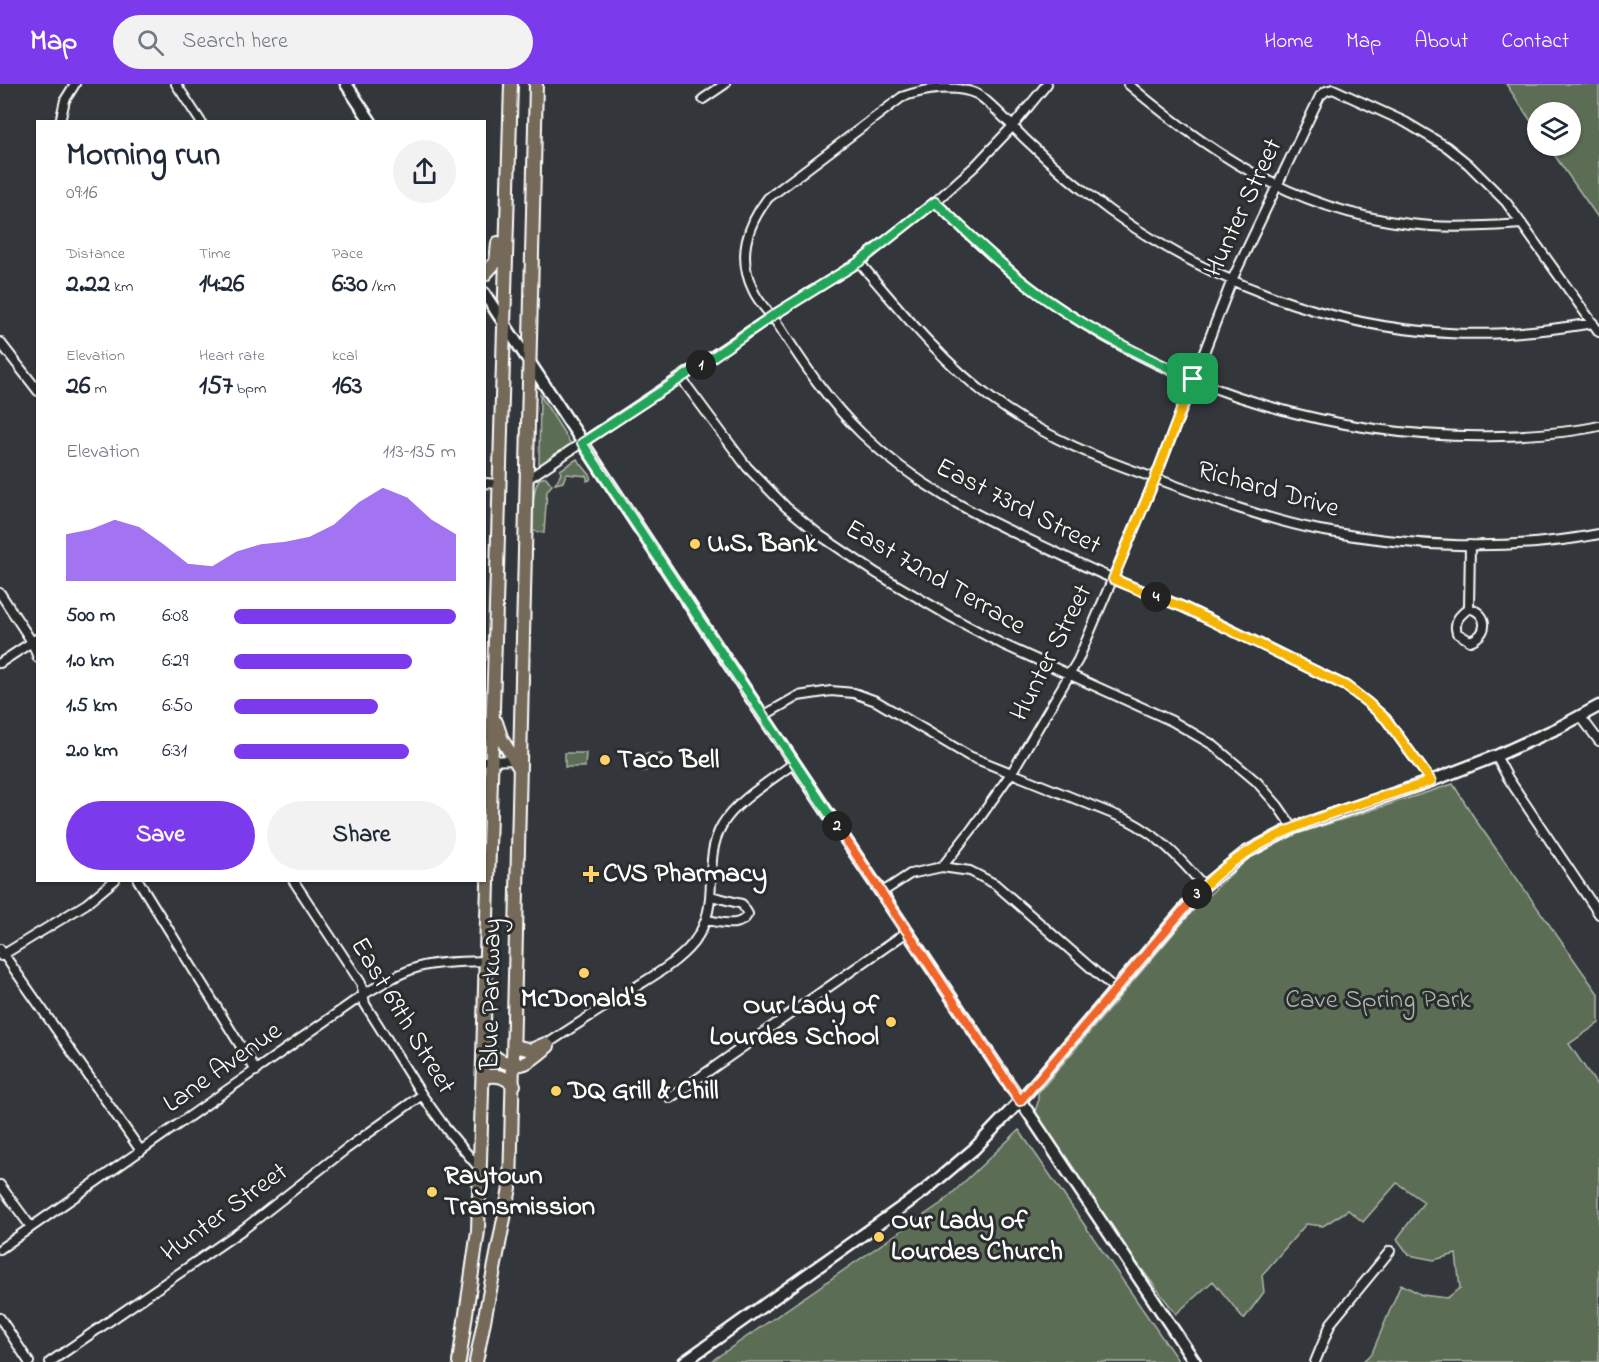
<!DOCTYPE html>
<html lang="en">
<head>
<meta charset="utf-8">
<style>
	:root { --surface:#fff; --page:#f2f2f3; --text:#1f2937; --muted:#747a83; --accent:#7c3aed }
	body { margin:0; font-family:"Indie Flower",sans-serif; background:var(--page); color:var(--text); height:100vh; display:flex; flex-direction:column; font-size:22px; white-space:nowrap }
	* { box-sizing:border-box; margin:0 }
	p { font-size:20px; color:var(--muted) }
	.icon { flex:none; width:33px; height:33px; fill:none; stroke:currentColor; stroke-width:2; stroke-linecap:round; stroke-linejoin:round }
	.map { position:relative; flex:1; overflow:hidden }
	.sheet { position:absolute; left:36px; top:36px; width:450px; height:762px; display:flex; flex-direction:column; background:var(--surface); border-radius:0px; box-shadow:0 2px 4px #0004 }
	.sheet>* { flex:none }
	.buttons { position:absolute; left:1527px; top:18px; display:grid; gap:12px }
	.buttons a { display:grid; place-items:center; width:54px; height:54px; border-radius:50%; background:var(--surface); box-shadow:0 2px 4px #0004; font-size:30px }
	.pin { position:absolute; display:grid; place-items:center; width:51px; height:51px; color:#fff; margin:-26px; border-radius:12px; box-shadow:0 3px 9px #0006 }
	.km { position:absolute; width:30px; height:30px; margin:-15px; border-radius:50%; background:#222; color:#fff; font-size:16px; line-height:30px; text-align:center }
	.round { display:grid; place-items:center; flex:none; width:63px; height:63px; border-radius:32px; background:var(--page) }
	.head { display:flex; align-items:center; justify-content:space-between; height:102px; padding:0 30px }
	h1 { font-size:33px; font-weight:700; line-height:45px }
	.figures { display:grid; grid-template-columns:repeat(3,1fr); gap:9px; height:102px; padding:6px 30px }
	.figures div { display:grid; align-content:center }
	.figures b { font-size:26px; font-weight:700 }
	.figures small { font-size:16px; font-weight:400 }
	.figures p { font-size:16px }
	.chart { height:168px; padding:12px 30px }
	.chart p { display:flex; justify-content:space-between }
	.chart svg { width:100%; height:108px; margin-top:6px; fill:var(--accent); opacity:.7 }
	.button { display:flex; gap:12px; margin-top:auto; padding:12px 30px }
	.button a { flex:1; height:69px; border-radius:36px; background:var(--accent); color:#fff; font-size:24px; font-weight:700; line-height:69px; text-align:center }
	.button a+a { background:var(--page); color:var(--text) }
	ul { padding:0 30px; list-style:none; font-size:20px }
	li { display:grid; grid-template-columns:96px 72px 1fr; align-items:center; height:45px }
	li i { height:15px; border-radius:8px; background:var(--accent) }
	header { display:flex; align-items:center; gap:36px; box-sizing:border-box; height:84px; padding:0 30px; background:var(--accent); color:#fff }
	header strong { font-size:28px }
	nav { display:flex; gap:33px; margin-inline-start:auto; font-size:21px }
	.search { width:420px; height:54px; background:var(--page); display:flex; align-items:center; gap:15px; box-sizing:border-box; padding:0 21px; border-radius:33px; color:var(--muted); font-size:22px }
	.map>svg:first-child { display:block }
	.green { fill:#5c6d56; stroke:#aeb6aa; stroke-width:1.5 }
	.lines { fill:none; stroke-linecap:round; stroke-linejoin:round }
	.minor-casing { stroke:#fff; stroke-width:12 }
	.secondary-casing { stroke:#fff; stroke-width:15 }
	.trunk-casing { stroke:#fff; stroke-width:16 }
	.minor { stroke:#2a2d2e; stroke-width:8 }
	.secondary { stroke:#2a2d2e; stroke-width:10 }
	.trunk { stroke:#746a5a; stroke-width:12 }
	.split-1-casing { stroke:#fff; stroke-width:12 }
	.split-2-casing { stroke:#fff; stroke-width:12 }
	.split-3-casing { stroke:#fff; stroke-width:12 }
	.split-4-casing { stroke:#fff; stroke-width:12 }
	.split-5-casing { stroke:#fff; stroke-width:12 }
	.split-1 { stroke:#22a559; stroke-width:8 }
	.split-2 { stroke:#22a559; stroke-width:8 }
	.split-3 { stroke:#f0652b; stroke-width:8 }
	.split-4 { stroke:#f5b400; stroke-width:8 }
	.split-5 { stroke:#f5b400; stroke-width:8 }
	.poi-dot { fill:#ffd166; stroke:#2a2d2e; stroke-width:2 }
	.labels { text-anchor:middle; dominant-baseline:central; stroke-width:6; stroke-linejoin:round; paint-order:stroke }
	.street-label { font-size:27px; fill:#fff; stroke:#2a2d2e }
	.poi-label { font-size:27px; font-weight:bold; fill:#fff; stroke:#2a2d2e; text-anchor:start }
	.park-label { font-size:27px; fill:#aeb6aa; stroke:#2a2d2e }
</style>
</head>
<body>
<header>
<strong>Map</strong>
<div class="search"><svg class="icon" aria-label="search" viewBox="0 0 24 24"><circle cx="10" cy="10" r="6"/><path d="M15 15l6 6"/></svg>Search here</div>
<nav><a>Home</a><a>Map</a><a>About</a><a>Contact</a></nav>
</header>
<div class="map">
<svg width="1599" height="1278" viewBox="0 0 1599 1278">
	<rect width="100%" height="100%" fill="#33363b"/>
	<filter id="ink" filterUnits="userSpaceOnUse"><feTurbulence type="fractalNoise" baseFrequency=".0167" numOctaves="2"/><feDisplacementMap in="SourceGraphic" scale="12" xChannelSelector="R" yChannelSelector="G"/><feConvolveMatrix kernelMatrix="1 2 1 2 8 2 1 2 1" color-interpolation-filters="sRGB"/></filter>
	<g filter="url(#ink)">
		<path class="green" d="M1506,0h93v135l-51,-73h22v-34h-32l-1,18z
			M540,311l31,49 -2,6 -28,17 -2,-2z
			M577,375l14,17 -1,4 -3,1v-5l-21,-2 -3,8 -8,2 6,-10 -1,-4z
			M546,393l6,8 -5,6 -3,42 -11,-2c0,-17 -2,-36 6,-52z
			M565,669h21l-1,14h-20z
			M642,670h20v13l-7,-2 -10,6h-4z
			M1453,700l24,38 122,173v28l-30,21 30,44v274h-237l10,-9 29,-69 21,11 25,3 13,-10 -4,-34 -22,6 -25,-5 -12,-16 27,-37 -27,-19 -34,39 -15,-12 -25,16 -17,-2 -44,51 2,17 -20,27 -31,-38 -37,33 -80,-105 -62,-95 4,-12v-9l159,-187 56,-52 41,-19z
			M1019,1046l160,232h-469l233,-160z"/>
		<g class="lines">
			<defs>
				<path id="minor" d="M176,0l25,38
					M1128,0c91,77 181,134 303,142 31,2 61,0 91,-2
					M703,15l22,-15
					M60,38l5,-22 10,-16
					M935,118c38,37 76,73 120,103 129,90 289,135 445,131 33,-1 67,-3 99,-10
					M859,178c42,49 81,98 133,137 51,38 110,61 171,82 51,19 102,38 156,49 90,17 189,22 280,4
					M0,258l38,49
					M681,294l66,89 39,40 35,29 55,37 75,44 51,27 170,77 41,24 44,37 21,24 15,22
					M526,396l246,-164 87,-54 76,-60 40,-36 37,-39 35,-43
					M484,399l15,1
					M0,509l32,49 6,16
					M1469,524c20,6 20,26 1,33l-13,-8c-4,-12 3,-18 12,-25l1,-63
					M0,579l38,-25
					M763,632l35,-20 33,-5 23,2 22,8 93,55 159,64c34,18 51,38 76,66
					M1581,633l18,24
					M1496,672l12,22 91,136
					M484,677l32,-1
					M1431,697l-45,-62 -18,-16 -22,-17c-54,-26 -108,-54 -163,-79 -22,-10 -45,-18 -67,-27 -27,-11 -52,-24 -78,-36 -65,-30 -124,-60 -176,-110 -33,-32 -58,-69 -83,-108 -8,-12 -20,-22 -26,-36 -16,-33 -6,-65 15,-92l134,-101c22,-8 53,-13 75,-3 12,7 36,33 47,44 27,26 56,51 86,73 98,70 218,116 338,122 48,3 97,-2 145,-10
					M942,783l28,4 25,13 120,105
					M138,796l118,191
					M293,796l68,103 4,21 57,91 25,35 33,39
					M881,809l29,-19 32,-7 30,-38 40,-57 66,-112 77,-181 77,-199 88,-184 6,-5 7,-2 72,33 42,25 21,17 38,38 93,130
					M707,836c14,2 33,9 41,-6l-6,-10 -31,-8
					M0,865l141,202
					M1,872l85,-52 29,-24
					M547,960c27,-18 54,-35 81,-52 23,-15 48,-28 65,-49 31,-39 7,-79 29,-118 14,-24 50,-45 72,-62
					M670,1014l237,-166
					M0,1101l31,42
					M0,1165l363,-254c18,-11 36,-22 56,-28 21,-6 46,-5 67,-6
					M0,1234l29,44
					M50,1278l195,-134 101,-79 76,-54
					M1315,1278l16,-39 59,-72"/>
				<path id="secondary" d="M346,0l25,38
					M484,209l279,423 432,646
					M684,1278l239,-170 51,-43 46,-48 184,-215 41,-33 48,-25 138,-47 65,-25 62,-28 41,-22"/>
				<path id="trunk" d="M484,191l12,-13 2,-19
					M496,638l6,18 17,27
					M486,954c1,4 2,10 5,14 6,10 24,15 34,11 9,-4 16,-11 23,-17
					M515,962l16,4 14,-6
					M483,993c14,-3 21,-1 31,8
					M459,1278l19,-131 33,-1147
					M476,1278l34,-174 26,-1104"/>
			</defs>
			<use href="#minor" class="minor-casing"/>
			<use href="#secondary" class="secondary-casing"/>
			<use href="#trunk" class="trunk-casing"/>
			<use href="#minor" class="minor"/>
			<use href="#secondary" class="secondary"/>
			<use href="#trunk" class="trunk"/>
		</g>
	</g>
	<g class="lines" filter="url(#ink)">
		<defs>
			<path id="split-1" d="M701,281l71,-49 87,-54 76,-60c30,28 59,57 92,83 50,39 108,68 166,94"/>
			<path id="split-2" d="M701,281l-119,78 255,383"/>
			<path id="split-3" d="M837,742l183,275 177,-207"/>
			<path id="split-4" d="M1156,513l27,10 163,79 22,17 18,16 45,62c-79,27 -177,48 -234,113"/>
			<path id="split-5" d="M1156,513l-43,-18 42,-100 38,-100"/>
		</defs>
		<use href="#split-1" class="split-1-casing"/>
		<use href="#split-2" class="split-2-casing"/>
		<use href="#split-3" class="split-3-casing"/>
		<use href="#split-4" class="split-4-casing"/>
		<use href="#split-5" class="split-5-casing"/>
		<use href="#split-1" class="split-1"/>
		<use href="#split-2" class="split-2"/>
		<use href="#split-3" class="split-3"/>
		<use href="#split-4" class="split-4"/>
		<use href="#split-5" class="split-5"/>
	</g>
	<g class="poi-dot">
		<circle cx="695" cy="460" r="6"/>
		<circle cx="605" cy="676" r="6"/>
		<path d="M588 781h6v6h6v6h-6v6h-6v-6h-6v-6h6z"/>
		<circle cx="584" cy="889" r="6"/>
		<circle cx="891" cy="938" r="6"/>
		<circle cx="556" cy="1007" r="6"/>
		<circle cx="432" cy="1108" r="6"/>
		<circle cx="879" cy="1153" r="6"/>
	</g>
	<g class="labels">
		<g class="street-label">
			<text transform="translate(1244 124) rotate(-65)">Hunter Street</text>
			<text transform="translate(1268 406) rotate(16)">Richard Drive</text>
			<text transform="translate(1018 423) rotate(27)">East 73rd Street</text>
			<text transform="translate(935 494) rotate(30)">East 72nd Terrace</text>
			<text transform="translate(1052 569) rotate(-63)">Hunter Street</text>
			<text transform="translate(492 910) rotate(-89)">Blue Parkway</text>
			<text transform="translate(402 932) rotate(59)">East 69th Street</text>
			<text transform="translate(223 984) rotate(-35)">Lane Avenue</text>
			<text transform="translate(225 1129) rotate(-36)">Hunter Street</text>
		</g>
		<g class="poi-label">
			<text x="707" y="460">U.S. Bank</text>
			<text x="617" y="676">Taco Bell</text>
			<text x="603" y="790">CVS Pharmacy</text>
			<text x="584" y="915" text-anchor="middle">McDonald's</text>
			<text x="879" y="922" text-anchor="end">Our Lady of<tspan x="879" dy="31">Lourdes School</tspan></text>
			<text x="568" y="1007">DQ Grill &amp; Chill</text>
			<text x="444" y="1092">Raytown<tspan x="444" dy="31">Transmission</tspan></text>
			<text x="891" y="1137">Our Lady of<tspan x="891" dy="31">Lourdes Church</tspan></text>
		</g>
		<g class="park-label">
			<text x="1378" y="916">Cave Spring Park</text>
		</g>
	</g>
</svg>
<div class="buttons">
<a><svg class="icon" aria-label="layers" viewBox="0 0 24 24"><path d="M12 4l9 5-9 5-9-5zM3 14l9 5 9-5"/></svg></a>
</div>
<div class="pin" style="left:1193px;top:295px;background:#1e9e55"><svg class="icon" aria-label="arrive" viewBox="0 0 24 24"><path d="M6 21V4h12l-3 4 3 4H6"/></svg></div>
<b class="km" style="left:701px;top:281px">1</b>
<b class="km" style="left:837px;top:742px">2</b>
<b class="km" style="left:1197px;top:810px">3</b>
<b class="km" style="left:1156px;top:513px">4</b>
<section class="sheet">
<div class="head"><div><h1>Morning run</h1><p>09:16</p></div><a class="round"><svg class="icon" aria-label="share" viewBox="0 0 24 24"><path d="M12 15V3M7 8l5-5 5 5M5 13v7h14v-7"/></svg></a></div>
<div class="figures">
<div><p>Distance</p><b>2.22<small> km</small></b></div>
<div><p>Time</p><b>14:26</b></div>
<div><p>Pace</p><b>6:30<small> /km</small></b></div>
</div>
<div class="figures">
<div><p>Elevation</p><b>26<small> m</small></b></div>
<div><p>Heart rate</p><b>157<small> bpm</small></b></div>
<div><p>kcal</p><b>163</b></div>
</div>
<div class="chart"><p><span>Elevation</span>113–135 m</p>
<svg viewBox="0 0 160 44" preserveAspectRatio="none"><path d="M0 44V25L10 23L20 19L30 22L40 29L50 37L60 38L70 32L80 29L90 28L100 26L110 21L120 12L130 6L140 10L150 19L160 25V44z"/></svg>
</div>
<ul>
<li><b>500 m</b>6:08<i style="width:100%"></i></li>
<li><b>1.0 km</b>6:29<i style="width:80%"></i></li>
<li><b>1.5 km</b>6:50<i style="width:65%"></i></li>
<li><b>2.0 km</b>6:31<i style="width:79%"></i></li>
</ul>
<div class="button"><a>Save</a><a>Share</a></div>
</section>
</div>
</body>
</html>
